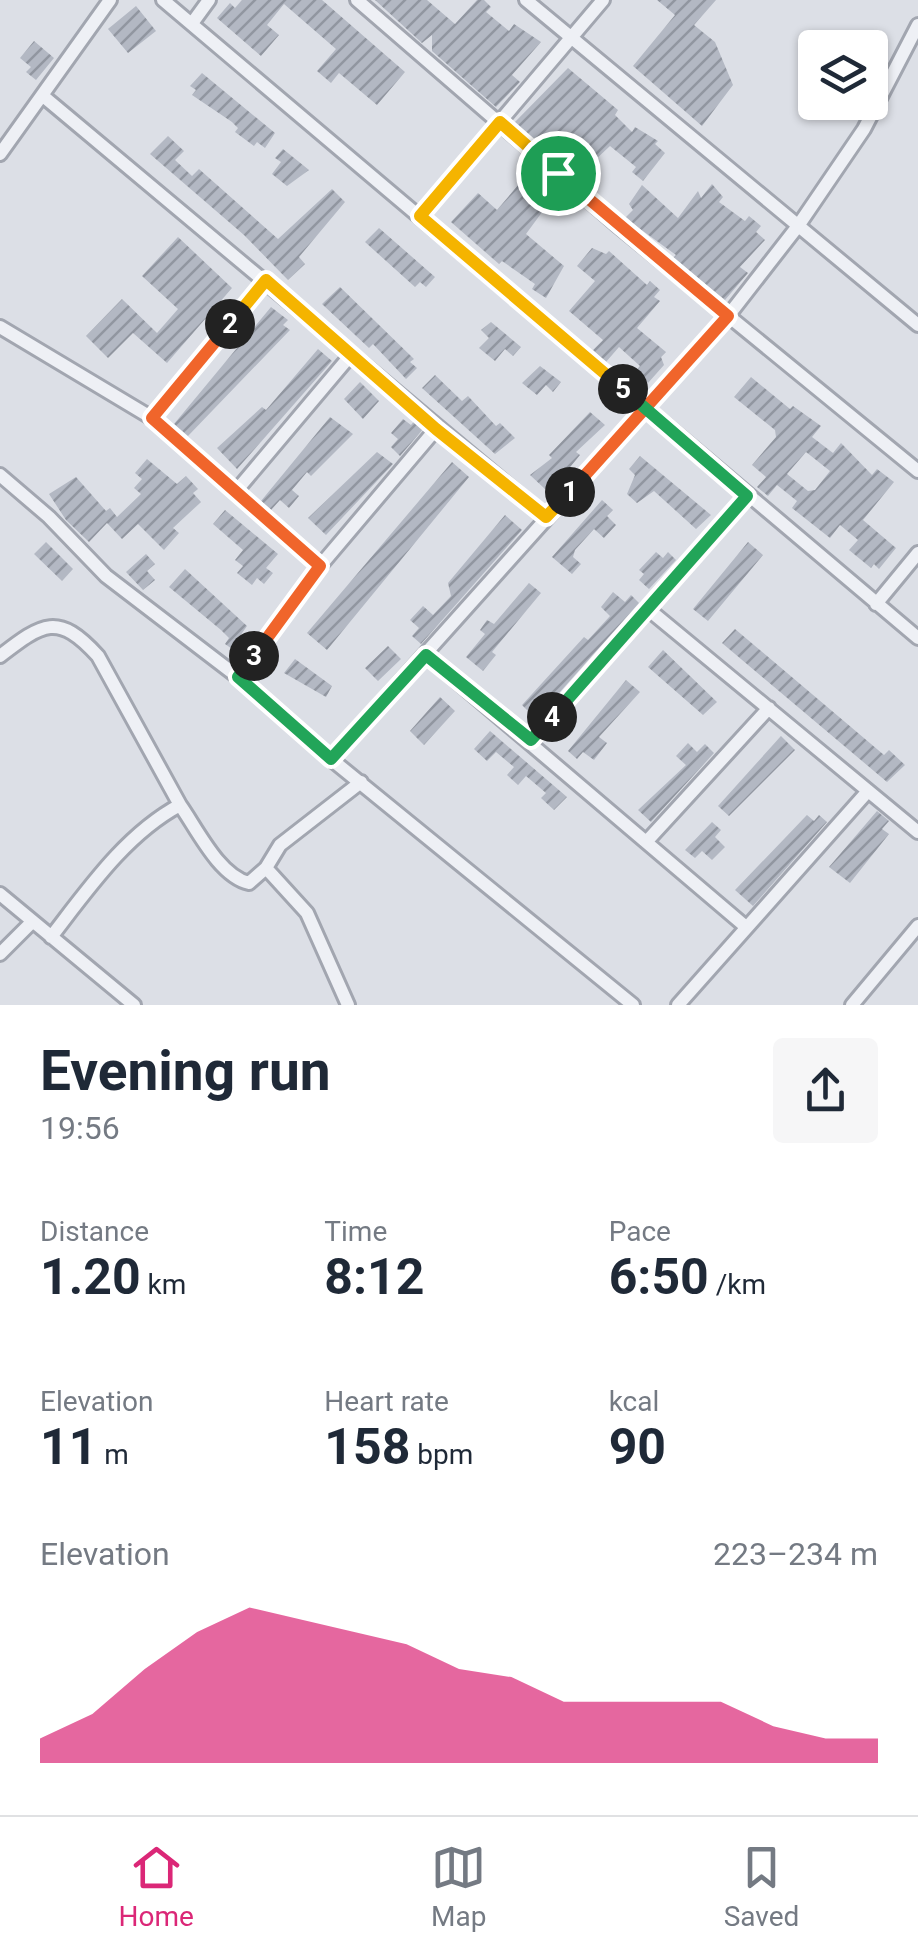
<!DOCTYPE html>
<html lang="en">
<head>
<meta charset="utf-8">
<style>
	:root { --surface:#fff; --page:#f6f6f7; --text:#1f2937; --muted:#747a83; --line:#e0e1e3; --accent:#db2777 }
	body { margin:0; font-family:Roboto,sans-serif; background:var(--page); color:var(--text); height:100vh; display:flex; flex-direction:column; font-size:38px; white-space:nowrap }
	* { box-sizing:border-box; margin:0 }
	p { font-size:32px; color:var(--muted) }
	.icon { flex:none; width:55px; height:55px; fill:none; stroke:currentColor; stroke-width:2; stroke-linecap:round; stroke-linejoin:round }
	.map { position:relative; height:1005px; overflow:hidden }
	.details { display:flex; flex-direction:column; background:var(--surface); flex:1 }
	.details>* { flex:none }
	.fabs { position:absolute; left:798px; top:30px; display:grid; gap:20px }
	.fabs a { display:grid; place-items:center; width:90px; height:90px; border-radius:10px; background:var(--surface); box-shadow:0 2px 8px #0004; font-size:50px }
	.pin { position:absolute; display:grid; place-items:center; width:85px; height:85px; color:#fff; margin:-42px; border:5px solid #fff; border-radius:50%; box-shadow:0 2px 10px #0007 }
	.km { position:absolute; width:50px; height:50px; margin:-25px; border-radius:50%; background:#222; color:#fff; font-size:28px; line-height:50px; text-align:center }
	.round { display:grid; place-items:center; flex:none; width:105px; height:105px; border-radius:10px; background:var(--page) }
	.head { display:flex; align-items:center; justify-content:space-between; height:170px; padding:0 40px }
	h1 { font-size:55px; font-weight:700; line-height:75px }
	.metrics { display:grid; grid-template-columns:repeat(3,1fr); gap:15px; height:170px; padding:10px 40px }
	.metrics div { display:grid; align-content:center }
	.metrics b { font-size:50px; font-weight:700 }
	.metrics small { font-size:28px; font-weight:400 }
	.metrics p { font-size:28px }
	.chart { height:280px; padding:20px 40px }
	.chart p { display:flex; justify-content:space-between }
	.chart svg { width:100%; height:180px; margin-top:10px; fill:var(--accent); opacity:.7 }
	.tabs { display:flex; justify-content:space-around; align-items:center; height:140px; border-top:2px solid var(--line); background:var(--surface); font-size:28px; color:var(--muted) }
	.tabs a { display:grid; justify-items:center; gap:5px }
	.tabs .active { color:var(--accent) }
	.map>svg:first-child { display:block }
	.building { fill:url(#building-hatch); fill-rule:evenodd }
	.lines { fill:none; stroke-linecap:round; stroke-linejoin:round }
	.minor-casing { stroke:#a2a6b0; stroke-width:18 }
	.minor { stroke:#eef0f5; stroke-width:12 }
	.split-1-casing { stroke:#fff; stroke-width:20 }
	.split-2-casing { stroke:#fff; stroke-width:20 }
	.split-3-casing { stroke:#fff; stroke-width:20 }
	.split-4-casing { stroke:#fff; stroke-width:20 }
	.split-5-casing { stroke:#fff; stroke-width:20 }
	.split-6-casing { stroke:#fff; stroke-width:20 }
	.split-1 { stroke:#f0652b; stroke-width:12 }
	.split-2 { stroke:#f5b400; stroke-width:12 }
	.split-3 { stroke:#f0652b; stroke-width:12 }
	.split-4 { stroke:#22a559; stroke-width:12 }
	.split-5 { stroke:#22a559; stroke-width:12 }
	.split-6 { stroke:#f5b400; stroke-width:12 }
</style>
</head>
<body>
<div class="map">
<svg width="918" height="1005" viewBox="0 0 918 1005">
	<defs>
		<pattern id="building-hatch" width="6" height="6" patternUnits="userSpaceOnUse" patternTransform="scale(2.5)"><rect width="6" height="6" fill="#b3b8c3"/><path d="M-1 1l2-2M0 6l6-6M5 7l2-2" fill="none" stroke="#9196a0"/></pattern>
	</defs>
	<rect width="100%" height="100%" fill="#dcdfe6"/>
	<path class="building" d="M242,0h80l83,72 -28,33 -38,-32 -8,10 -14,-12 19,-22 -52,-45 -17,21 12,10 -18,21 -44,-38 13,-15 5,5z
		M375,0h52l28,24 22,-24h7l7,7 -5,5 23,19 5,-7 27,18 -29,33 8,7 -24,25 -64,-56v-16l-10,8z
		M657,0h59l-22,25 21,17 18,43 -31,41 -69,-60 42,-51z
		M136,6l20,25 -28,22 -20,-24z
		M34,41l20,17 -18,22 -10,-8 5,-5 -11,-9z
		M568,68l50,42 -3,5 17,17 3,-5 23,14 -3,3 10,9 -22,28 -11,-9 4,-5 -26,-21 -32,30 -10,-11 3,-3 -19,-16 -5,5 -33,-28z
		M202,73l73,60 -10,15 -8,-6 -3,4 -19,-14 3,-4 -6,-6 -40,-27 4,-5 -6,-4z
		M168,136l16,15 -9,9 17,16 7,-7 79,70 54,-50 13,13 -46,55 6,7 -17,16 -44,-45 -94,-81z
		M283,149l26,21 -22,16 -15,-12 9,-12 -6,-4z
		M530,171l12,11 -3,4 7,6 2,12 -22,30 38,32 -18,32 -14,-9 3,-5 -33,-23 -3,3 -48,-42 27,-29 19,17z
		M712,184l11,13 -4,5 26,19 4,-5 12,10 -5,6 9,8 -25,27 8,6 -23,27 -52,-42 3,-3 -51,-37 8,-8 -4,-6 13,-19 36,33 20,-27 3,7z
		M379,228l56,49 -9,10 -6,-5 -5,5 -50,-45z
		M178,237l54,51 -65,75 -34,-30 -25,25 -22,-22 36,-37 35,34 21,-24 -36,-33z
		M592,248l14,6 3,-3 38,34 3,-4 10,9 -6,7 6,4 -23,27 29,24 -5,5 3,8 -16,18 -13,-11 5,-6 -21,-19 -13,15 -13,-12 10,-10 -34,-29 26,-30 -18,-15z
		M340,287l74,72 -4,3 7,6 -11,11 -33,-35 -4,4 -47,-44z
		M271,307l17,13 -5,5 7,5 -102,106 -14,-12z
		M491,322l30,25 -8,9 -8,-7 -10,12 -16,-13 10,-10 -8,-8z
		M318,349l14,12 -95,108 -20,-21 45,-41 4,3z
		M540,366l21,16 -8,10 -7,-7 -9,10 -15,-12z
		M435,375l27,26 6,-5 28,30 4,-3 15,15 -20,16 -73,-66z
		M751,377l39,32 3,-3 28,20 -9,11 21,16 8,-10 31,32 5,-6 17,13 -31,38 33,28 -17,21 -5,-5 -3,4 -22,-18 9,-10 -18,-15 -10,13 -38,-30 5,-7 -20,-16 -9,11 -11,-9 9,-10 -14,-12 24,-28 -1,-7 -41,-33zM806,452l24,19 -15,19 -7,1 -21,-17z
		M360,382l19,19 -16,18 -19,-20z
		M590,412l15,13 -29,27 4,3 -17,21 -18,13 -15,-14 22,-17 -3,-3z
		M330,417l23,17 -42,42 -4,-4 -15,18 7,6 -10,12 -9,-8 -9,10 -10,-9z
		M403,419l8,6 4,-5 9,8 -24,28 -9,-9 7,-8 -7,-6z
		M377,452l16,12 -67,71 -18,-17z
		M640,456l71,59 -15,14 -42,-38 -17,12 -10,-9 8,-19 -6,-6z
		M147,459l30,25 9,-8 12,13 -5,4 8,9 -28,26 6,5 -15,17 -26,-26 -16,15 -15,-16 -18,19 -23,-22 -17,-26 27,-17 30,34 4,-3 7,9 24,-23 -7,-6 8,-9 -7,-6z
		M452,462l17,15 -142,173 -20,-17z
		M602,500l11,10 -6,6 9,9 -12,13 -10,-9 -19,21 -2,7 8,7 -9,10 -20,-17z
		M225,510l53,44 -12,14 7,5 -9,11 -7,-6 -5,7 -15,-12 6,-7 -8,-6 8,-10 -30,-26z
		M505,515l17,15 -101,114 -9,-8 7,-8 -9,-8 13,-14 10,9 18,-19 -3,-13z
		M46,542l27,27 -11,12 -28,-27z
		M748,542l15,13 -55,66 -15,-12z
		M656,552l7,6 5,-6 8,8 -27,29 -10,-9 5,-6 -5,-4z
		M146,554l9,10 -8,7 8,9 -12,10 -17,-18z
		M185,569l62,57 -7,10 10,6 -9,13 -16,-11 4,-6 -8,-8 -52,-43z
		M529,583l12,10 -49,59 4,3 -13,16 -17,-14 19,-23 -5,-4 7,-10 7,4z
		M613,592l12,10 6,-7 8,8 -103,116 -14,-14 62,-68 4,3 22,-24 -9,-9z
		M735,629l149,126 5,-5 16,15 -18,17 -165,-139z
		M388,646l13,13 -23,22 -13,-13z
		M663,650l54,52 -14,13 -55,-48z
		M295,659l37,27 -6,11 -42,-24z
		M626,680l14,12 -41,45 8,6 -13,17 -11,-8 -6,7 -9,-8z
		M440,697l15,14 -31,34 -14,-14z
		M490,731l77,66 -13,13 -13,-12 5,-5 -20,-17 -8,9 -11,-10 7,-8 -18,-15 -9,9 -13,-12z
		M781,736l14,14 -66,66 -11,-10z
		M688,743l9,9 8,-8 9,9 -63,69 -13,-12 48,-45 -10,-9z
		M877,811l12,10 -7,8 7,5 -39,49 -21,-16z
		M807,815l7,6 5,-6 8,7 -74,84 -18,-16z
		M712,822l9,8 -6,7 10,10 -13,13 -10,-9 -7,7 -10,-8z"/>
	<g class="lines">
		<defs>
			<path id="minor" d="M163,0l755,638
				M357,0l259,224 302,247
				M526,0l392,325
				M193,22l16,-22
				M43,96l503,421
				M0,154l110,-154
				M420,216l183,-216
				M266,280l-114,138 168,148
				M0,327l152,91
				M0,475l49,42 57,59 132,101 93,82
				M237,490l113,-134
				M876,604l42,-51
				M648,609l270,223
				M426,655l320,272
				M0,656c43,-33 58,-44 98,0l82,149c-54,29 -92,84 -129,132
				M238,677l82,-111 116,-137
				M531,740l216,-244
				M180,805c17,24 39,71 69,78l17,-15 14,-23 81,-63
				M648,840l121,-132
				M266,868l41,45 41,92
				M0,894l134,111
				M0,954l32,-32
				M633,1005l-302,-246 397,-443 70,-90 66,-97 54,-104
				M678,1005l190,-214
				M852,1005l66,-79"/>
		</defs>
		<use href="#minor" class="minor-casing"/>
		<use href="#minor" class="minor"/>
	</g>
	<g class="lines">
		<defs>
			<path id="split-1" d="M558,173l170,143 -158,176"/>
			<path id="split-2" d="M230,324l36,-44 170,149 110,88 24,-25"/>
			<path id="split-3" d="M230,324l-78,94 168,148 -66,90"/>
			<path id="split-4" d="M254,656l-16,21 93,82 95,-104 105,85 21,-23"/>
			<path id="split-5" d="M552,717l195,-221 -124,-107"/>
			<path id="split-6" d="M558,173l-58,-51 -80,94 203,173"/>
		</defs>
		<use href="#split-1" class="split-1-casing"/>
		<use href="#split-2" class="split-2-casing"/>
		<use href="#split-3" class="split-3-casing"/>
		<use href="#split-4" class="split-4-casing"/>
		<use href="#split-5" class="split-5-casing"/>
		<use href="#split-6" class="split-6-casing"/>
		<use href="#split-1" class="split-1"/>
		<use href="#split-2" class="split-2"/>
		<use href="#split-3" class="split-3"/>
		<use href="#split-4" class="split-4"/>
		<use href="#split-5" class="split-5"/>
		<use href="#split-6" class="split-6"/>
	</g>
</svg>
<div class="fabs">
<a><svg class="icon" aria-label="layers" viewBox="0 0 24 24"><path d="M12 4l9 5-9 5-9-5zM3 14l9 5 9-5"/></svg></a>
</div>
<div class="pin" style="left:558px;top:173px;background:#1e9e55"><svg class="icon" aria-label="arrive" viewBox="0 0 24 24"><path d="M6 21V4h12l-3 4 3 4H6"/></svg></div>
<b class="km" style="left:570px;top:492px">1</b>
<b class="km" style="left:230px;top:324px">2</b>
<b class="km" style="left:254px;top:656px">3</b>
<b class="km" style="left:552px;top:717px">4</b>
<b class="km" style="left:623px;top:389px">5</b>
</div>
<section class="details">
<div class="head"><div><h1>Evening run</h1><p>19:56</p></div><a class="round"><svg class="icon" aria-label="share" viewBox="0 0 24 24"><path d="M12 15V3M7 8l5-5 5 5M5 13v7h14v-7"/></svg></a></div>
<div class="metrics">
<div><p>Distance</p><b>1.20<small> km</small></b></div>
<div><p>Time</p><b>8:12</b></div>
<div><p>Pace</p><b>6:50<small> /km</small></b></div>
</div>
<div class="metrics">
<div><p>Elevation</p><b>11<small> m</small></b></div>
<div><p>Heart rate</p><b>158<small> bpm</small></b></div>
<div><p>kcal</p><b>90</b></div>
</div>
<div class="chart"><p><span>Elevation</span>223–234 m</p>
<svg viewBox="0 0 160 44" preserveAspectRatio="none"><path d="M0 44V38L10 32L20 21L30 12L40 6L50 9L60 12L70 15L80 21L90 23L100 29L110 29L120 29L130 29L140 35L150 38L160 38V44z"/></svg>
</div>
</section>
<nav class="tabs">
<a class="active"><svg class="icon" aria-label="home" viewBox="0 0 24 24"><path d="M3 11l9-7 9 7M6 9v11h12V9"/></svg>Home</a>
<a><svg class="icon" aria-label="map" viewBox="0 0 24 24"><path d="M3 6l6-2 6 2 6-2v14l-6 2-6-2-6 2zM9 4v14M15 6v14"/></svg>Map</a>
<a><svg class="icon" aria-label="saved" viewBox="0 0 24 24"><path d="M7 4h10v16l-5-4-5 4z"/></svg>Saved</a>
</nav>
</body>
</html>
